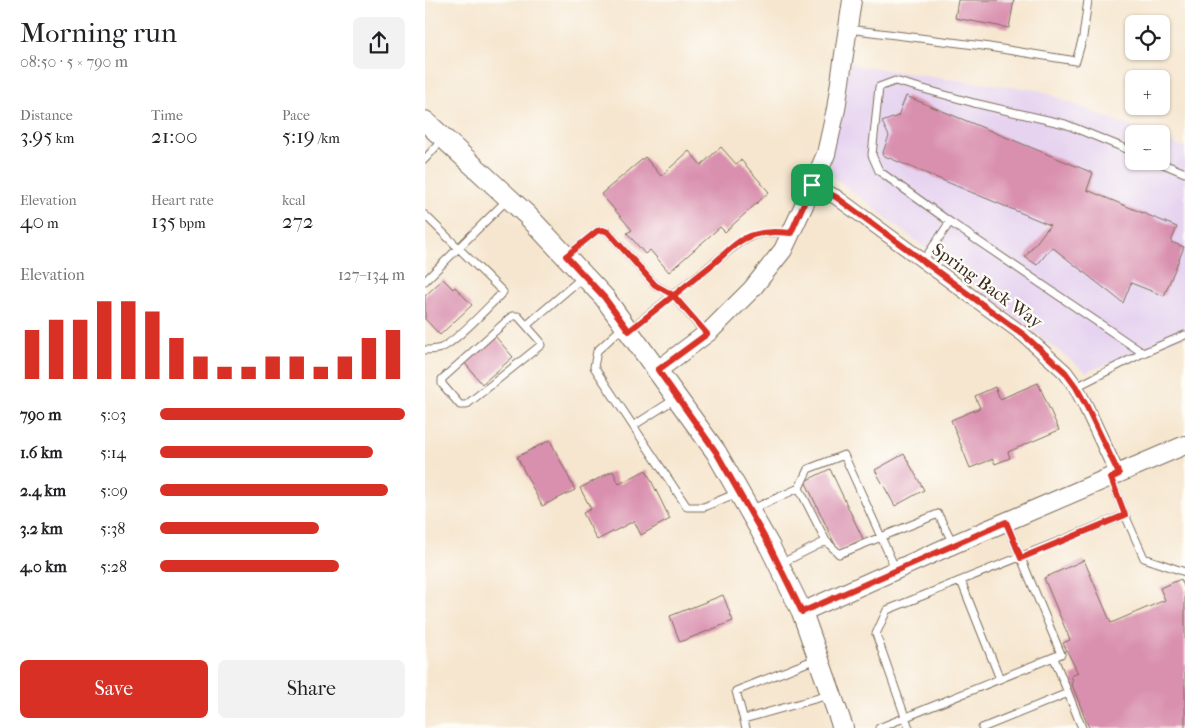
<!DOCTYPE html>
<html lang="en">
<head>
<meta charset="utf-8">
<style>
	:root { --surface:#fff; --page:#f2f2f2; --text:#202124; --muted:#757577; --accent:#d93025 }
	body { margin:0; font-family:"IM FELL French Canon",serif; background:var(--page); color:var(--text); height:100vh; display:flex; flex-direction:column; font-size:19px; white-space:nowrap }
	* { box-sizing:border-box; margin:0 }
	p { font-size:16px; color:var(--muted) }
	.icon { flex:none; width:28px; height:28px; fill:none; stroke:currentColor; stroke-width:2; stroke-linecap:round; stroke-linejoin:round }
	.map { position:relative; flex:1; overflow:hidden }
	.sheet { display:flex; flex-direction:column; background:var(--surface); width:425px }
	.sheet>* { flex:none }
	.buttons { position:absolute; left:700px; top:15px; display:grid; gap:10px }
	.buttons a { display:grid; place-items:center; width:45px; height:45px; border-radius:8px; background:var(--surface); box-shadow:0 1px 4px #0004; font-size:25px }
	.pin { position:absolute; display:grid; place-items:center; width:42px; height:42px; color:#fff; margin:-21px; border-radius:10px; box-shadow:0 2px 8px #0006 }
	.round { display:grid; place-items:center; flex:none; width:52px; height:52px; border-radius:8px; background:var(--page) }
	.overview { display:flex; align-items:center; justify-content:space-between; height:85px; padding:0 20px }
	h1 { font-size:28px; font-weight:600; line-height:38px }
	.figures { display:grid; grid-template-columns:repeat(3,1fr); gap:8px; height:85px; padding:5px 20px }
	.figures div { display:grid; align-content:center }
	.figures b { font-size:21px; font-weight:600 }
	.figures small { font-size:14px; font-weight:400 }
	.figures p { font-size:14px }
	.chart { height:140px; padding:10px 20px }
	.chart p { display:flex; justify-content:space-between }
	.chart svg { width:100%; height:90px; margin-top:5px; stroke:var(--accent); stroke-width:6 }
	.action { display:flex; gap:10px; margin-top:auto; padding:10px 20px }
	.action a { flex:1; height:58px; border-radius:8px; background:var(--accent); color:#fff; font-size:20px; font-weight:600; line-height:58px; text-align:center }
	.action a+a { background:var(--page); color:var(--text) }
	ul { padding:0 20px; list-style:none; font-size:16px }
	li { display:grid; grid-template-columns:80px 60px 1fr; align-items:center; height:38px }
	li i { height:12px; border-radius:6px; background:var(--accent) }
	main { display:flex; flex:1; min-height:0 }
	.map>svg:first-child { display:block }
	.built { fill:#e6d3f0 }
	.building { fill:#d98fae }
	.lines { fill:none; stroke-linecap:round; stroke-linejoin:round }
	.service-casing { stroke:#7c6c5c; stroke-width:9 }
	.minor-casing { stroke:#7c6c5c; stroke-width:16 }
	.tertiary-casing { stroke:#7c6c5c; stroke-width:20 }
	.secondary-casing { stroke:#7c6c5c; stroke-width:22 }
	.service { stroke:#fff; stroke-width:7 }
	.minor { stroke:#fff; stroke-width:14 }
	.tertiary { stroke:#fff; stroke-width:18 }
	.secondary { stroke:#fff; stroke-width:20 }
	.route-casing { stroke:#fff; stroke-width:10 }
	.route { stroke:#d93025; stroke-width:6 }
	.labels { text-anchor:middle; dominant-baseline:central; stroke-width:4.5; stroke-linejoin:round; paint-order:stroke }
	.street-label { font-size:18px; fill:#3b2a1e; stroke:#fdfcf7 }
</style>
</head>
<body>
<main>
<section class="sheet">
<div class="overview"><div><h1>Morning run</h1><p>08:50 · 5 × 790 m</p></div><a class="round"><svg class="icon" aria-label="share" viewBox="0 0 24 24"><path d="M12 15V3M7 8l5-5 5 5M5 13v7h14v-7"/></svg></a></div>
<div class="figures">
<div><p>Distance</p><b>3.95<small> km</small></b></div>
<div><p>Time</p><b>21:00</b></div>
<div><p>Pace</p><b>5:19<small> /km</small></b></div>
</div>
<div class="figures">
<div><p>Elevation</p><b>40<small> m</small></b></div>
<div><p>Heart rate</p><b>135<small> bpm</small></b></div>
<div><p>kcal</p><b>272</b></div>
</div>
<div class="chart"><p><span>Elevation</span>127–134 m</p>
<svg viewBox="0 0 160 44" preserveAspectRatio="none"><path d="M5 44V20M15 44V15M25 44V15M35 44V6M45 44V6M55 44V11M65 44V24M75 44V33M85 44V38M95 44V38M105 44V33M115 44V33M125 44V38M135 44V33M145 44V24M155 44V20"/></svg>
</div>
<ul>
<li><b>790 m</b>5:03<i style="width:100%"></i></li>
<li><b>1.6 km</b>5:14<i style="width:87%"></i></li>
<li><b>2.4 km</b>5:09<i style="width:93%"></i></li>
<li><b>3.2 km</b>5:38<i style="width:65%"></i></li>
<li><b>4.0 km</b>5:28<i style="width:73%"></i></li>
</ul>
<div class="action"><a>Save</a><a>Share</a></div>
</section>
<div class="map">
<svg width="760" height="728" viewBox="0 0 760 728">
	<rect width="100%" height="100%" fill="#fdfcf7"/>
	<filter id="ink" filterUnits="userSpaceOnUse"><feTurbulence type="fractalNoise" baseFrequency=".02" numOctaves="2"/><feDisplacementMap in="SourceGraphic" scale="10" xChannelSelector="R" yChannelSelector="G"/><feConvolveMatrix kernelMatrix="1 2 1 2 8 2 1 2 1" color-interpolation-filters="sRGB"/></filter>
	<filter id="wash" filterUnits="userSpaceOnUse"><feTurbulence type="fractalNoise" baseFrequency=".0096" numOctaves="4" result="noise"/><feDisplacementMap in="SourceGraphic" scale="20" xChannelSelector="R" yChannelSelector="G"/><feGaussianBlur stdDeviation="1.12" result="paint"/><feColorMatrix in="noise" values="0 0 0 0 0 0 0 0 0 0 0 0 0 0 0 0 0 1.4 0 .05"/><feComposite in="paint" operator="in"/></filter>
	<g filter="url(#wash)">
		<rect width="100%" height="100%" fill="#f6e6cf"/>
		<path class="built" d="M424,64l90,14 99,12 111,44h-15v27h27v-23l24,10v188l-99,36 -259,-200z"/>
		<g id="blocks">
			<path class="building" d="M533,0h56l-5,28 -54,-10z
				M481,96l187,77 -6,17 90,37 -6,15 13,5 -20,49 -33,-13 -8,20 -71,-56 -15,18 -12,-8 25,-32 -168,-70 7,-19 -7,-14 16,-6z
				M296,147l15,17 5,-4 28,32 -44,40 -5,-5 -51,45 -19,-22 -5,4 -18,-21 5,-3 -31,-36 44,-37 16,19 28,-25 12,14z
				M18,279l10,10 2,-2 17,18 -32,30 -15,-16v-23z
				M70,336l18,21 -31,27 -18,-22z
				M613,383l21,47 -51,22 2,6 -15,6 -2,-5 -23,9 -19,-48 29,-12 -5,-12 20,-9 5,12z
				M125,440l25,50 -33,16 -25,-49z
				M479,454l20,36 -29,16 -20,-36z
				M405,469l33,70 -25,12 -33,-70z
				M221,470l24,49 -29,16 -7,-14 -37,19 -14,-27 8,-4 -11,-21 33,-17 6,13z
				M659,560l27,63 54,-23 -5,-12 21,-9 4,10v139h-96l-18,-46 2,-1 -2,-5 7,-3 -15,-30 7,-3 -26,-62z
				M298,595l10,26 -53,21 -10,-26z"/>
		</g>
	</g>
	<g filter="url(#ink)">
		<use href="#blocks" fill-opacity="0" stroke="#7c6c5c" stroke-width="1"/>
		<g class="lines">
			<defs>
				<path id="service" d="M423,29l135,17 93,15 7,-24 5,-37
					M0,159l17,-19
					M731,161l29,12
					M0,215l78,77c-14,14 -46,49 -62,56 -6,2 -10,2 -16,2
					M525,222l-71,-51 -7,-16 7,-68 16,-6 79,22 91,21 69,28
					M142,255l30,-24 6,-1 5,2 47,53 18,10 33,39
					M498,261l27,-39 193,131 -67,34
					M0,281l82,-81
					M87,316h6l22,25 1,4 -75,60h-6l-18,-21v-5z
					M102,325l57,-49
					M198,327l-26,24 -3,16 93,140h17l33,-14
					M204,330l111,-88c18,-11 30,-10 51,-9
					M718,353l42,-18
					M208,426l42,-27
					M374,488l9,-19 36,-14 52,115
					M325,510l49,-22 27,53 -46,23
					M700,515l19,43 41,14
					M401,541l13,13 99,-40 15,29
					M536,581l39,98
					M629,658l28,70
					M319,719l85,-24
					M321,728l-10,-37 80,-32
					M454,728l182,-74 -55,-132
					M484,728l-33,-94 11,-24 238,-95 -14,-37
					M557,728l86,-35"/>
				<path id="minor" d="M387,185l24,12 188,138 41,37 11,15 10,20 32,68"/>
				<path id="tertiary" d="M233,370l52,-39 42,-42 31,-39 22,-47 21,-49 10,-45 16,-109
					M377,612l152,-68 231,-99"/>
				<path id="secondary" d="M0,121l102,94 77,82 112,155 54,95 32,65 41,116"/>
			</defs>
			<use href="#service" class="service-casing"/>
			<use href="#minor" class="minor-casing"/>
			<use href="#tertiary" class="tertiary-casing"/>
			<use href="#secondary" class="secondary-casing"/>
			<use href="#service" class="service"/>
			<use href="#minor" class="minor"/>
			<use href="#tertiary" class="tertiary"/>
			<use href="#secondary" class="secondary"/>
		</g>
	</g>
	<g class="lines" filter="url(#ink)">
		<defs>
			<path id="route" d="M387,185l-21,48c-13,-1 -25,-2 -38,2 -15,4 -28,19 -40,29 -28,22 -56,45 -84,67l-25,-34 -38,-41 31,-25 6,-1 5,2 47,53 18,10 34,39 -49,36 58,82 54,95 32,65 204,-90 15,36 104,-43 -14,-37 8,-4 -32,-67 -11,-20 -11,-15 -41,-37 -188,-138 -24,-12"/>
		</defs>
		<use href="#route" class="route-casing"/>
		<use href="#route" class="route"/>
	</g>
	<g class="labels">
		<g class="street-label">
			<text transform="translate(562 286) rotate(36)">Spring Back Way</text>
		</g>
	</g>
</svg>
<div class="buttons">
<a><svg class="icon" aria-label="locate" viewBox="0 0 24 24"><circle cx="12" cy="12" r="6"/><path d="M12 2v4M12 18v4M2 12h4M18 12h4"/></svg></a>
<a>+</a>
<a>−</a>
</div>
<div class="pin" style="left:387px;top:185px;background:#1e9e55"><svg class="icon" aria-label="arrive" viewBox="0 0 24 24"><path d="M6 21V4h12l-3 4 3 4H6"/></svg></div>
</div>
</main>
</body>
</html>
